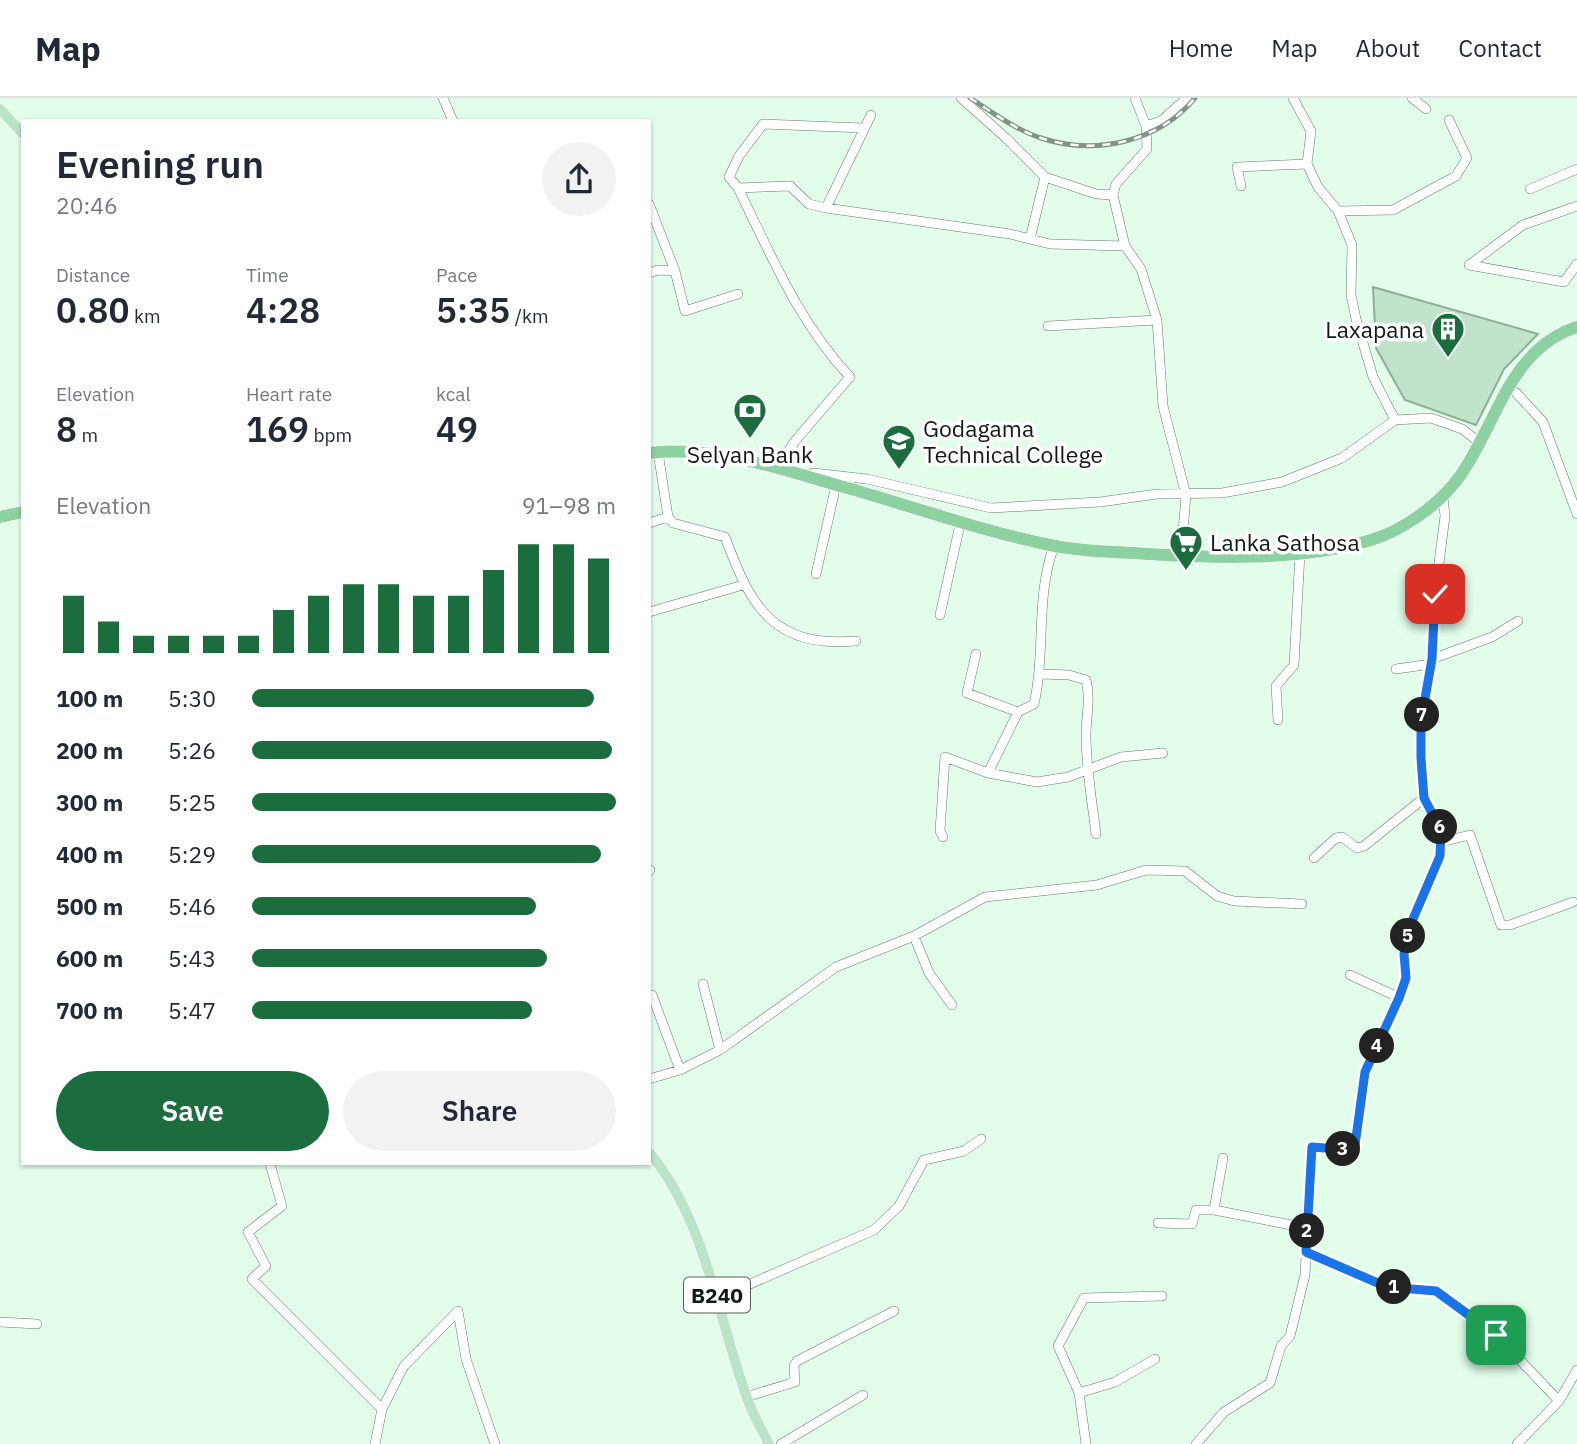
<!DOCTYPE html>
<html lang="en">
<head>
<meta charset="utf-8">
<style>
	:root { --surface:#fff; --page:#f2f2f3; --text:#1f2937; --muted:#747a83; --line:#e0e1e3; --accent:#1c6d3e }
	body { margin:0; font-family:"IBM Plex Sans",sans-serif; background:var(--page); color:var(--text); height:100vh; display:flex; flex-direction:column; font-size:26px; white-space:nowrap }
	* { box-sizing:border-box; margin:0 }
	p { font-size:23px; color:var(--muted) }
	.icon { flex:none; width:38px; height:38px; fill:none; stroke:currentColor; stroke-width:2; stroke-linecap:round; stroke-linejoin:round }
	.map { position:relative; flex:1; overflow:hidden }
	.drawer { position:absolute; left:21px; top:21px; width:630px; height:1046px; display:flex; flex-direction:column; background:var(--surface); border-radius:0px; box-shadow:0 2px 5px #0004 }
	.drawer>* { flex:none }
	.pin { position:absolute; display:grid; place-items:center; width:60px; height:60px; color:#fff; margin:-30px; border-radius:14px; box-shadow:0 4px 10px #0006 }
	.km { position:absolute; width:35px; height:35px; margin:-18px; border-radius:50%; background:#222; color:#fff; font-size:19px; line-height:35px; text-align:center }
	.round { display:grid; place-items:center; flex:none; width:74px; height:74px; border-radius:37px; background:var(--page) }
	.head { display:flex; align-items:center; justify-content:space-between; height:119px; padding:0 35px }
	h1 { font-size:38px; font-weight:600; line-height:52px }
	.stats { display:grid; grid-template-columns:repeat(3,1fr); gap:10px; height:119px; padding:7px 35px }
	.stats div { display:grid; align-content:center }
	.stats b { font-size:35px; font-weight:600 }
	.stats small { font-size:19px; font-weight:400 }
	.stats p { font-size:19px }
	.chart { height:196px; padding:14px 35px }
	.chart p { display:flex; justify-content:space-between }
	.chart svg { width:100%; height:126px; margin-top:7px; stroke:var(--accent); stroke-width:6 }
	.action { display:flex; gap:14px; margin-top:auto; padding:14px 35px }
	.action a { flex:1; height:80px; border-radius:42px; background:var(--accent); color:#fff; font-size:28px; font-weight:600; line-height:80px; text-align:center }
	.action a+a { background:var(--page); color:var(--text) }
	ul { padding:0 35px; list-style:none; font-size:23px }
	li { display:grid; grid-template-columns:112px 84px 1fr; align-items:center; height:52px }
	li i { height:18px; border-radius:9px; background:var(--accent) }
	header { display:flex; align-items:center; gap:42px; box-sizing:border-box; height:98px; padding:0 35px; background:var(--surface); border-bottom:2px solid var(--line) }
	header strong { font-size:33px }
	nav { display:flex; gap:38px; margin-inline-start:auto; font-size:24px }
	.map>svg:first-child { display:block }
	.building { fill:#c2e3cb; stroke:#8eae97; stroke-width:2 }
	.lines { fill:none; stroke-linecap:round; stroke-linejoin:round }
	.minor-casing { stroke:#617f69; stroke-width:10 }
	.major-casing { stroke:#fff; stroke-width:12 }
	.highway-casing { stroke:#fff; stroke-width:14 }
	.minor { stroke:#fff; stroke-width:9 }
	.major { stroke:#bae4c7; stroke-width:10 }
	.highway { stroke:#8cd2a1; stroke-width:12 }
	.rail-casing { stroke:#819587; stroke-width:5 }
	.rail { stroke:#fff; stroke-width:2.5; stroke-dasharray:8; stroke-linecap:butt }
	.route-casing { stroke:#fff; stroke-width:14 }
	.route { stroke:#1a73e8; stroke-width:9 }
	.labels { text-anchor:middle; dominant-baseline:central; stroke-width:7; stroke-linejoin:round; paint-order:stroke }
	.shield { fill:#fff; stroke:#565f59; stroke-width:2 }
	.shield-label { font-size:21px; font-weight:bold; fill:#0e1a12 }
	.poi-label { font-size:23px; fill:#0e1a12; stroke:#fff; text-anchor:start }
</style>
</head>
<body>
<header>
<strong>Map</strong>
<nav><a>Home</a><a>Map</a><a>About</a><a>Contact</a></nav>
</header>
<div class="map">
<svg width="1577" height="1346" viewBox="0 0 1577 1346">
	<rect width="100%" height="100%" fill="#e2fde9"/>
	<path class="building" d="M1373,189l165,47 -34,35 -28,56 -71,-25 -29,-52z"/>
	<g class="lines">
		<defs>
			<path id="minor" d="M443,0l10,23
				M961,0l45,40 39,39
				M1135,0l11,28 1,23 -31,35 -3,11 12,51 16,23 16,51 6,86 23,89 -5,61
				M1293,0l18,33 -4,33 11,23 20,24 14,34 -1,50 5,24 17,58 22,43
				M1412,0l14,11
				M1146,28l15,-5 26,-23
				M1241,88l-4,-19 70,-3
				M738,90l-9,-11 10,-21 24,-32 101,4
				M1530,91l47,-20
				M649,106l26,67 10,40 53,-17
				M826,110l45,-93
				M1338,113l55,-1 63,-34 11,-18 -18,-38
				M1030,141l15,-62 51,17 17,1
				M1469,167l54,-40 54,-19
				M1469,167l95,17 13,-18
				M649,175l9,-3 17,1
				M1048,228l109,-6
				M1509,287l34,37 34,92
				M658,354l10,65 5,6 52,14c26,70 48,111 131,104
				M778,369l17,-26 55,-64c-51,-54 -79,-122 -112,-189l52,-2 19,18 17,4 184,26 40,10 75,2
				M813,375l54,6 124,29 109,-6 57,-8 65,-1 60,-11 60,-24 53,-38 36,-2 31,11 17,13
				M649,425l19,-6
				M816,476l20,-89
				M649,514l94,-27
				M940,517l21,-95
				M976,556l-9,39 51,19 16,-8c12,-53 1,-106 20,-158
				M1432,561l60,-22 26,-16
				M1396,571l35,-5
				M1041,576l28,1 17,5c5,19 0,36 0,55 0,33 6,66 10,99
				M1278,622l-2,-34 18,-21 6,-112
				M988,675l49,9 31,-5 53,-20 42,-4
				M943,739l-3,-6 5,-74 43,16 30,-61
				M1441,744l29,-7 31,90h9l63,-23
				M1314,760l22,-20 6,-1 15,11 7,-2 60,-48
				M649,773l1,-1
				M914,838l15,37 23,32
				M1350,877l50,23
				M703,886l17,66
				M652,897l28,75
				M649,981l31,-9 40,-20 116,-83 78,-31 71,-39 112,-12 49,-15 39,1 32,25 17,5 68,3
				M270,1066l12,42 -34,26 18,34 -14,13 130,130 -7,35
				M1214,1112l9,-52
				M1158,1125l34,1 4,-14h18l93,18
				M1306,1154l81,35 49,4 60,44 63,66
				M718,1200l156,-68 25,-24 25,-46 40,-9 17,-12
				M0,1224l37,2
				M1079,1295l-21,-47 26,-48 78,-2
				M746,1299l49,-15 -1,-16 3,-5 97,-50
				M382,1311l22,-43 54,-55 8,48 29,85
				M781,1346l82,-49
				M1086,1346l-7,-51 36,-11 40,-23
				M1196,1346l28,-32 46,-29 11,-37 9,-10 15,-61 7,-128 38,3 5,-5 10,-73 35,-74 6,-20 -2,-24 6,-28 30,-70 1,-26 -17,-32 -3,-20v-57l11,-62 3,-65 10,-78 -2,-20
				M1517,1346l42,-43 18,-31"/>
			<path id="major" d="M0,11l23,25
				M649,1054c57,69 68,162 97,243 5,17 15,33 23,49"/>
			<path id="highway" d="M649,355c70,-8 136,18 202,36 66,19 137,44 204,57 26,5 53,6 79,7 74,5 166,9 237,-13 33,-10 69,-36 89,-64 37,-52 49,-127 117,-149
				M0,419l23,-5"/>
		</defs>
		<use href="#minor" class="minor-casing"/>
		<use href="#major" class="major-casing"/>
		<use href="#highway" class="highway-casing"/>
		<use href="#minor" class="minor"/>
		<use href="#major" class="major"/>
		<use href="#highway" class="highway"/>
		<defs>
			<path id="rail" d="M970,0c22,14 46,32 71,40 54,18 118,4 154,-40"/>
		</defs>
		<use href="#rail" class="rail-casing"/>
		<use href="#rail" class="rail"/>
	</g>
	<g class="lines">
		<defs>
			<path id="route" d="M1435,496l-3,65 -11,62v37l3,40 17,32 -1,26 -30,70 -6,28 2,24 -7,20 -34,74 -10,73 -5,5 -38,-3 -6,105 81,35 49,4 60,44"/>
		</defs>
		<use href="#route" class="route-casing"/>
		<use href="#route" class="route"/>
	</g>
	<defs>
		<symbol id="building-pin" viewBox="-11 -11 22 30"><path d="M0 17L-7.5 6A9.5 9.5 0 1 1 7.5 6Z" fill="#1c6d3e" stroke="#fff"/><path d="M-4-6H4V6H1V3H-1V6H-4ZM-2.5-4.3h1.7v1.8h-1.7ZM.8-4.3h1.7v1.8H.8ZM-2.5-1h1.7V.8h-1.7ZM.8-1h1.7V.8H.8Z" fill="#fff"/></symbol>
		<symbol id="bank-pin" viewBox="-11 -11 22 30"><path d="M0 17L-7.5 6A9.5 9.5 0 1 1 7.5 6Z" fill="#1c6d3e" stroke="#fff"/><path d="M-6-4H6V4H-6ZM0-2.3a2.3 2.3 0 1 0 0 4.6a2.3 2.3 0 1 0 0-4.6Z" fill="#fff"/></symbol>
		<symbol id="university-pin" viewBox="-11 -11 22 30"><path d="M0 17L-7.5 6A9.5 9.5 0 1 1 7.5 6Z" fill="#1c6d3e" stroke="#fff"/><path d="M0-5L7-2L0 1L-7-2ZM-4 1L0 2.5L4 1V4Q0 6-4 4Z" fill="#fff"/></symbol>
		<symbol id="supermarket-pin" viewBox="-11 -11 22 30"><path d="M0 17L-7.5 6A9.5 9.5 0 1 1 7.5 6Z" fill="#1c6d3e" stroke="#fff"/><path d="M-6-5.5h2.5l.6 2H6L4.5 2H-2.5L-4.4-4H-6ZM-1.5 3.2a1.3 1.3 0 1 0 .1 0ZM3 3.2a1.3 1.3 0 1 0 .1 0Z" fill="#fff"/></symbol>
	</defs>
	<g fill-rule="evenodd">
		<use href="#building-pin" x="1429" y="212" width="38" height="52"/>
		<use href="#bank-pin" x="731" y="293" width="38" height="52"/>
		<use href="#university-pin" x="880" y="324" width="38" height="52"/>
		<use href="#supermarket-pin" x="1167" y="425" width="38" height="52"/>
	</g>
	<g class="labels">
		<rect class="shield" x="684" y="1179.5" width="66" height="35" rx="5"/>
		<g class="shield-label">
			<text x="717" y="1197">B240</text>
		</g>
		<g class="poi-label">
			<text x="1424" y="231" text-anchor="end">Laxapana</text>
			<text x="923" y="330">Godagama<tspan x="923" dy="26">Technical College</tspan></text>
			<text x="750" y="356" text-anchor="middle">Selyan Bank</text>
			<text x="1210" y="444">Lanka Sathosa</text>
		</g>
	</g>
</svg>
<div class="pin" style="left:1496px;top:1237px;background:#1e9e55"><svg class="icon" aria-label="arrive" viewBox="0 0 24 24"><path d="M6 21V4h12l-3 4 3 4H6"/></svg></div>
<div class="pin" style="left:1435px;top:496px;background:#d93025"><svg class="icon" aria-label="check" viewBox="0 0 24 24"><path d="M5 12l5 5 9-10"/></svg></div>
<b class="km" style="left:1394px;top:1189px">1</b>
<b class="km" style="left:1307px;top:1133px">2</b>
<b class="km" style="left:1343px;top:1051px">3</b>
<b class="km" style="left:1377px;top:948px">4</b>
<b class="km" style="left:1408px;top:838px">5</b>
<b class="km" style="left:1440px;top:729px">6</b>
<b class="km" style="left:1422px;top:617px">7</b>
<section class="drawer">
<div class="head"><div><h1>Evening run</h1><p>20:46</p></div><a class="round"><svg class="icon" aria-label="share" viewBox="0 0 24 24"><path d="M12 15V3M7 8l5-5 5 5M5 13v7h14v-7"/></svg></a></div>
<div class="stats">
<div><p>Distance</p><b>0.80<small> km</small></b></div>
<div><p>Time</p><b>4:28</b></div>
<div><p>Pace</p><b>5:35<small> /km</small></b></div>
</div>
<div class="stats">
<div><p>Elevation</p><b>8<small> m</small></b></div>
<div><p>Heart rate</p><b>169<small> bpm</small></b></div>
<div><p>kcal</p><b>49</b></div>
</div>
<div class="chart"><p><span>Elevation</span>91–98 m</p>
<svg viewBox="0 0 160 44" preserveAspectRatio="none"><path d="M5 44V24M15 44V33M25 44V38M35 44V38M45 44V38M55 44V38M65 44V29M75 44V24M85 44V20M95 44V20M105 44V24M115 44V24M125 44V15M135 44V6M145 44V6M155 44V11"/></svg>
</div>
<ul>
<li><b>100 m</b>5:30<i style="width:94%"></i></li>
<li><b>200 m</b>5:26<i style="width:99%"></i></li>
<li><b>300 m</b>5:25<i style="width:100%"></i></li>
<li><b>400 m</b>5:29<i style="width:96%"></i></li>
<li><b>500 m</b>5:46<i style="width:78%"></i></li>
<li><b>600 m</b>5:43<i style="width:81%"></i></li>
<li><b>700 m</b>5:47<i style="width:77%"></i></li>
</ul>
<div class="action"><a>Save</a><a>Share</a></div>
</section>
</div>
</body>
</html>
